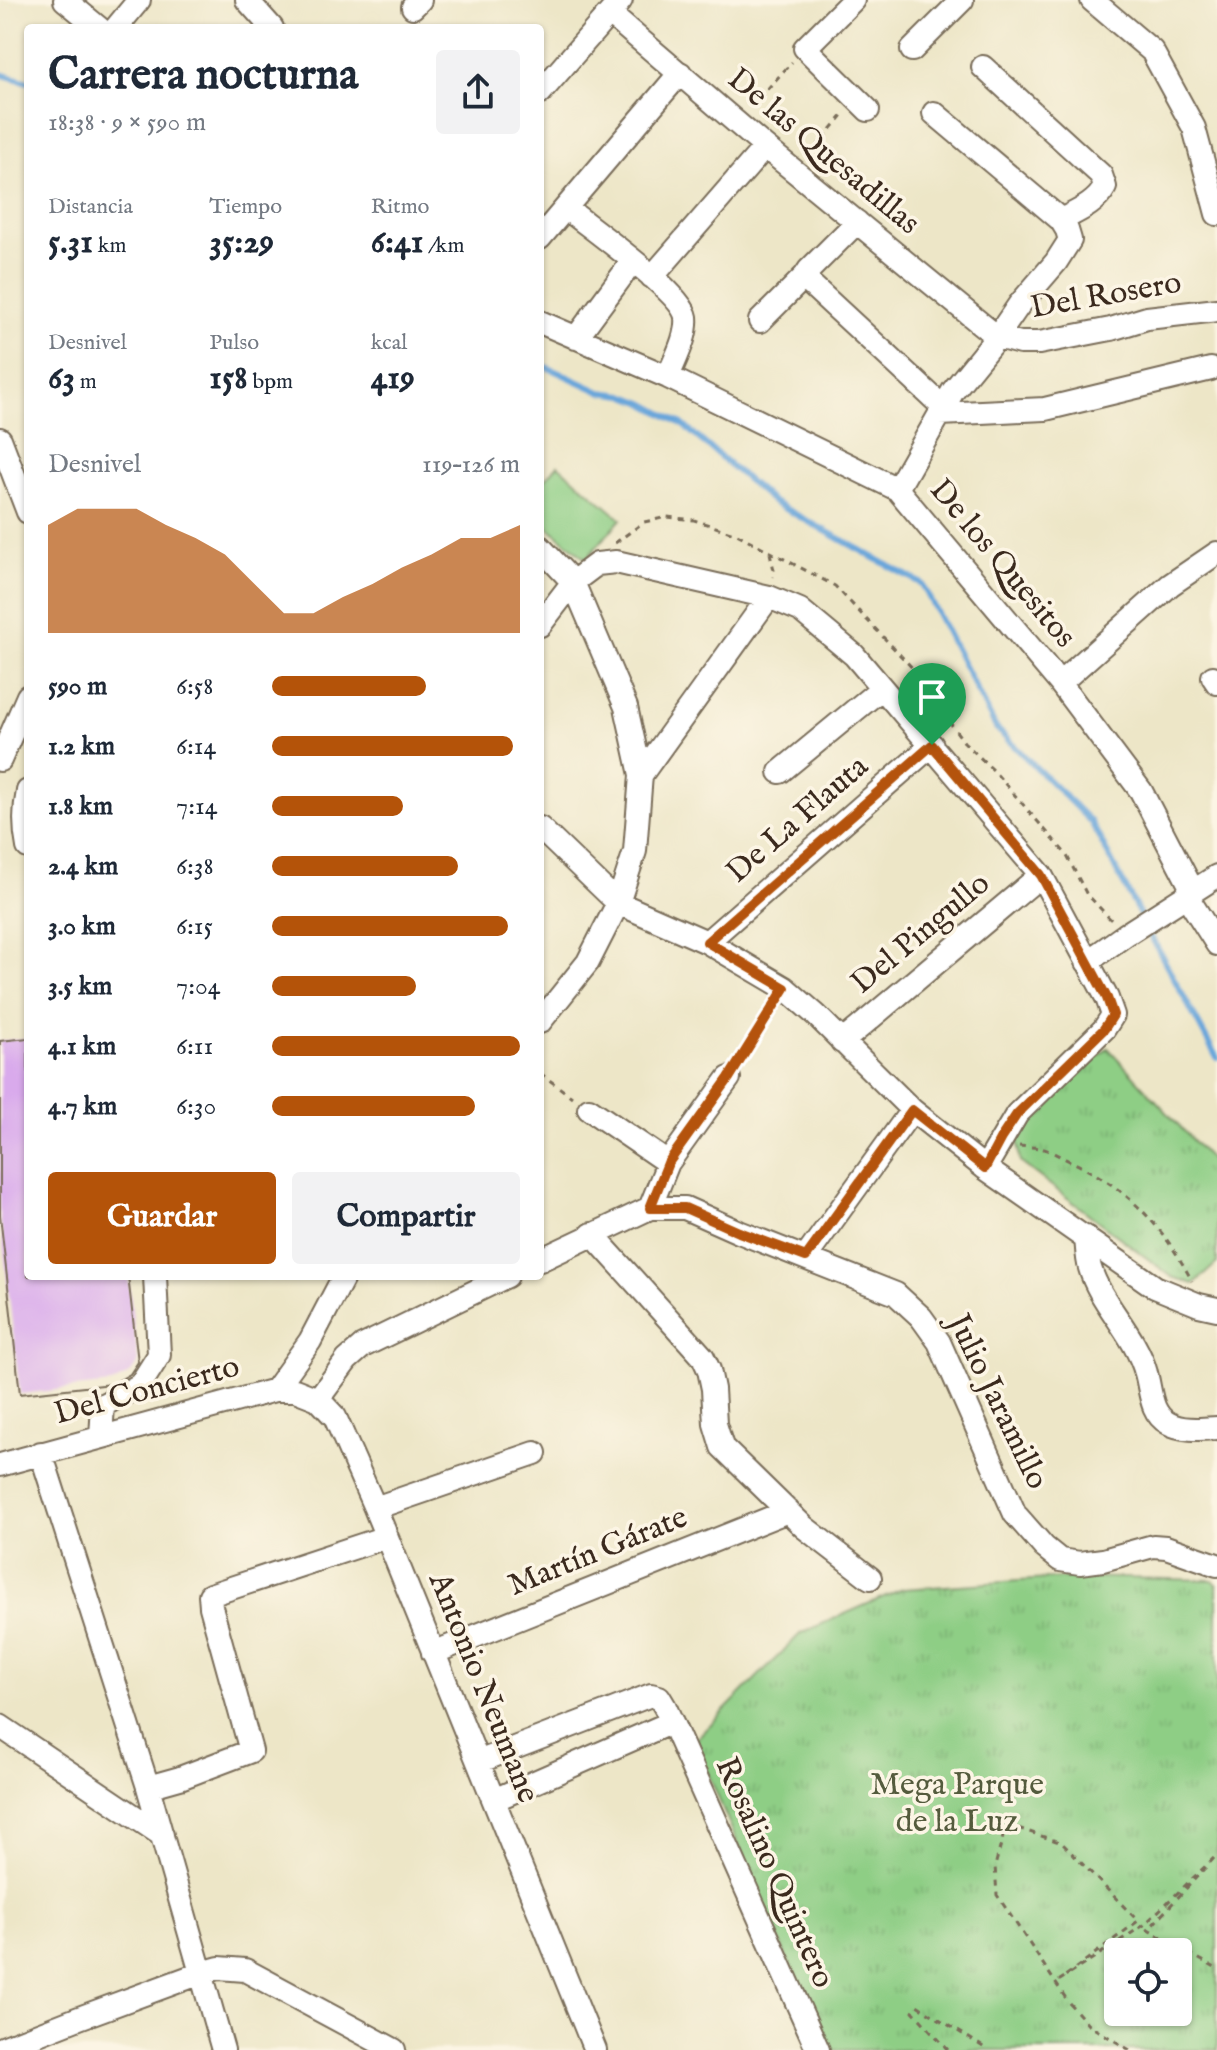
<!DOCTYPE html>
<html lang="es">
<head>
<meta charset="utf-8">
<style>
	:root { --surface:#fff; --page:#f2f2f3; --text:#1f2937; --muted:#747a83; --accent:#b45309 }
	body { margin:0; font-family:"IM FELL English",serif; background:var(--page); color:var(--text); height:100vh; display:flex; flex-direction:column; font-size:30px; white-space:nowrap }
	* { box-sizing:border-box; margin:0 }
	p { font-size:26px; color:var(--muted) }
	.icon { flex:none; width:44px; height:44px; fill:none; stroke:currentColor; stroke-width:2; stroke-linecap:round; stroke-linejoin:round }
	.map { position:relative; flex:1; overflow:hidden }
	.details { position:absolute; left:24px; top:24px; width:520px; height:1256px; display:flex; flex-direction:column; background:var(--surface); border-radius:8px; box-shadow:0 2px 6px #0004 }
	.details>* { flex:none }
	.buttons { position:absolute; left:1104px; top:1938px; display:grid; gap:16px }
	.buttons a { display:grid; place-items:center; width:88px; height:88px; border-radius:8px; background:var(--surface); box-shadow:0 2px 6px #0004; font-size:40px }
	.pin { position:absolute; display:grid; place-items:center; width:68px; height:68px; color:#fff; margin:-82px -34px; border-radius:50% 50% 50% 0; rotate:-45deg; box-shadow:0 0 8px #0007 }
	.pin .icon { rotate:45deg }
	.round { display:grid; place-items:center; flex:none; width:84px; height:84px; border-radius:8px; background:var(--page) }
	.headline { display:flex; align-items:center; justify-content:space-between; height:136px; padding:0 24px }
	h1 { font-size:44px; font-weight:800; line-height:60px }
	.metrics { display:grid; grid-template-columns:repeat(3,1fr); gap:12px; height:136px; padding:8px 24px }
	.metrics div { display:grid; align-content:center }
	.metrics b { font-size:34px; font-weight:800 }
	.metrics small { font-size:22px; font-weight:400 }
	.metrics p { font-size:22px }
	.chart { height:224px; padding:16px 24px }
	.chart p { display:flex; justify-content:space-between }
	.chart svg { width:100%; height:144px; margin-top:8px; fill:var(--accent); opacity:.7 }
	.button { display:flex; gap:16px; margin-top:auto; padding:16px 24px }
	.button a { flex:1; height:92px; border-radius:8px; background:var(--accent); color:#fff; font-size:32px; font-weight:800; line-height:92px; text-align:center }
	.button a+a { background:var(--page); color:var(--text) }
	ul { padding:0 24px; list-style:none; font-size:26px }
	li { display:grid; grid-template-columns:128px 96px 1fr; align-items:center; height:60px }
	li i { height:20px; border-radius:10px; background:var(--accent) }
	.map>svg:first-child { display:block }
	.grass { fill:#8ece85; stroke:#647c52; stroke-width:2 }
	.park { fill:url(#park-tufts); stroke:#647c52; stroke-width:2; fill-rule:evenodd }
	.lines { fill:none; stroke-linecap:round; stroke-linejoin:round }
	.stream { stroke:#69a6da; stroke-width:6 }
	.building { fill:#d9aaec }
	.minor-casing { stroke:#796c59; stroke-width:26 }
	.path { stroke:#796c59; stroke-width:3; stroke-dasharray:6 6; stroke-linecap:butt }
	.minor { stroke:#fff; stroke-width:22 }
	.route-casing { stroke:#fff; stroke-width:16 }
	.route { stroke:#b45309; stroke-width:10 }
	.labels { text-anchor:middle; dominant-baseline:central; stroke-width:7; stroke-linejoin:round; paint-order:stroke }
	.street-label { font-size:32px; fill:#3b2a1e; stroke:#fcf5e5 }
	.park-label { font-size:32px; fill:#545b3d; stroke:#fcf5e5 }
</style>
</head>
<body>
<div class="map">
<svg width="1217" height="2050" viewBox="0 0 1217 2050">
	<defs>
		<pattern id="park-tufts" width="24" height="20" patternUnits="userSpaceOnUse" patternTransform="scale(2)"><rect width="24" height="20" fill="#8ece85"/><path d="M3 7l-1-3M5 7V3M7 7l1-3M15 17l-1-3M17 17v-4M19 17l1-3" fill="none" stroke="#7bb172"/></pattern>
	</defs>
	<rect width="100%" height="100%" fill="#fcf5e5"/>
	<filter id="ink" filterUnits="userSpaceOnUse"><feTurbulence type="fractalNoise" baseFrequency=".0125" numOctaves="2"/><feDisplacementMap in="SourceGraphic" scale="16" xChannelSelector="R" yChannelSelector="G"/><feConvolveMatrix kernelMatrix="1 2 1 2 8 2 1 2 1" color-interpolation-filters="sRGB"/></filter>
	<filter id="wash" filterUnits="userSpaceOnUse"><feTurbulence type="fractalNoise" baseFrequency=".006" numOctaves="4" result="noise"/><feDisplacementMap in="SourceGraphic" scale="32" xChannelSelector="R" yChannelSelector="G"/><feGaussianBlur stdDeviation="1.8" result="paint"/><feColorMatrix in="noise" values="0 0 0 0 0 0 0 0 0 0 0 0 0 0 0 0 0 1.4 0 .05"/><feComposite in="paint" operator="in"/></filter>
	<g filter="url(#wash)">
		<rect width="100%" height="100%" fill="#ede6c7"/>
		<path class="grass" d="M558,465l63,54 -35,40 -46,-39v-35z"/>
		<path class="park" d="M1108,1048l109,119v96l-23,21 -22,-7 -152,-115 -3,-26 33,-36z
			M1076,1577l137,3 4,5v465h-391l-132,-309 107,-108 101,-44zM1118,1952h60v60h-60z"/>
		<g class="lines">
			<path class="stream" d="M0,74l28,8
				M540,364l61,28 23,3 20,8 38,21 91,78 149,82 74,144 95,94 50,95
				M1146,927l71,131"/>
		</g>
		<g id="blocks">
			<path class="building" d="M28,1038v238h100l10,86 -8,12 -18,10 -92,10 -20,-179v-174z"/>
		</g>
	</g>
	<g filter="url(#ink)">
		<use href="#blocks" fill-opacity="0" stroke="#796c59" stroke-width="2"/>
		<g class="lines">
			<defs>
				<path id="minor" d="M65,0l34,28
					M247,0l25,28
					M853,0l-48,48 63,62
					M1092,0l60,51 42,77 23,86
					M413,7l7,-7
					M610,14l155,133 232,190 23,6h19l72,-14 36,-11 70,-8
					M116,28l23,-28
					M912,50l50,-50
					M983,67l118,108 4,12c-9,17 -27,24 -44,33
					M540,93l81,-93
					M566,208c23,19 116,84 120,109 2,19 -11,42 -18,60
					M857,222l-48,48 -4,6 1,4 137,127
					M540,238l140,-165
					M652,277l113,-130
					M760,321l45,-45
					M540,322l128,55 229,112 163,194 81,108 52,100
					M576,338l57,-77
					M940,414l105,-5 166,-40
					M0,439l28,73
					M897,489l56,-98 44,-54 22,-32 37,-43 14,-22 -3,-10 -6,-10 -127,-107
					M540,547l33,35 53,125 15,68 -6,76 -17,52 -30,59 -48,60
					M540,625l33,-43 24,-18 19,-2 153,35 31,13 54,45 187,220 66,123 6,17 -9,14 -87,85 -32,54
					M1213,677l4,6
					M1060,683l110,-98 47,-32
					M0,760l28,-64
					M780,772l102,-84
					M641,775l128,-178
					M28,791c-4,19 -4,37 0,56
					M540,828l78,75 89,39 78,46 31,27 96,95 73,58 170,119 44,18 18,4
					M1186,895l31,49
					M707,942l225,-197
					M1087,962l38,-27 92,-59
					M842,1042l199,-167
					M589,1109l79,54
					M650,1208l18,-45 61,-85
					M592,1234l111,123 6,13 4,19 2,35 7,23 82,80 66,51
					M1086,1237c1,10 1,22 4,31 10,35 46,67 56,105 5,17 4,40 22,50 14,8 33,6 49,5
					M806,1257l106,-147
					M540,1260l110,-52h35l54,24 157,62 25,23 18,25 76,172 29,33 16,13 20,3 23,-3 50,-14 13,1 51,18
					M275,1390l35,-49 34,-65
					M318,1399l29,-39 16,-14 144,-70
					M101,1437l2,-32 37,-20 19,-30 -4,-79
					M41,1453l107,334 75,263
					M0,1465l275,-75h20l23,9 17,18 40,91 220,542
					M375,1508l160,-55
					M433,1653l355,-142
					M0,1726l162,109
					M478,1762l173,-67 8,2 6,10 153,343
					M148,1787l32,-9 71,-27 -40,-144 -1,-12 176,-58
					M494,1800l178,-78
					M0,2049l79,-31 122,-45 18,-5 26,2 149,80"/>
			</defs>
			<use href="#minor" class="minor-casing"/>
			<path class="path" d="M751,107l41,-45
				M808,157l36,-43
				M615,543l29,-21 23,-5 27,3 43,14 98,52 84,89 16,27 29,40 29,28 73,84 20,39 27,29
				M770,553l4,17 -1,7
				M739,1062l36,-58
				M540,1073l32,24
				M1019,1146c8,1 17,1 25,3 9,3 19,9 28,13 55,25 92,65 120,119
				M948,2050l-35,-39 4,-6 71,45
				M1130,2050l-40,-24 -21,-23 -72,-108 -2,-29 9,-33 8,-7 50,17 76,78 -78,59 84,-55 72,-69 -68,74 69,39"/>
			<use href="#minor" class="minor"/>
		</g>
	</g>
	<g class="lines" filter="url(#ink)">
		<defs>
			<path id="route" d="M932,745l109,130 66,123 6,17 -9,14 -87,85 -16,24 -16,30 -73,-58 -106,147 -67,-25 -54,-24h-35l18,-45 61,-85 56,-90 -78,-46z"/>
		</defs>
		<use href="#route" class="route-casing"/>
		<use href="#route" class="route"/>
	</g>
	<g class="labels">
		<g class="street-label">
			<text transform="translate(823 152) rotate(40)">De las Quesadillas</text>
			<text transform="translate(1106 296) rotate(-10)">Del Rosero</text>
			<text transform="translate(1002 564) rotate(50)">De los Quesitos</text>
			<text transform="translate(798 820) rotate(-41)">De La Flauta</text>
			<text transform="translate(921 934) rotate(-40)">Del Pingullo</text>
			<text transform="translate(147 1391) rotate(-15)">Del Concierto</text>
			<text transform="translate(997 1402) rotate(64)">Julio Jaramillo</text>
			<text transform="translate(598 1552) rotate(-22)">Martín Gárate</text>
			<text transform="translate(483 1688) rotate(68)">Antonio Neumane</text>
			<text transform="translate(774 1873) rotate(66)">Rosalino Quintero</text>
		</g>
		<g class="park-label">
			<text x="957" y="1785">Mega Parque<tspan x="957" dy="37">de la Luz</tspan></text>
		</g>
	</g>
</svg>
<div class="buttons">
<a><svg class="icon" aria-label="locate" viewBox="0 0 24 24"><circle cx="12" cy="12" r="6"/><path d="M12 2v4M12 18v4M2 12h4M18 12h4"/></svg></a>
</div>
<div class="pin" style="left:932px;top:745px;background:#1e9e55"><svg class="icon" aria-label="arrive" viewBox="0 0 24 24"><path d="M6 21V4h12l-3 4 3 4H6"/></svg></div>
<section class="details">
<div class="headline"><div><h1>Carrera nocturna</h1><p>18:38 · 9 × 590 m</p></div><a class="round"><svg class="icon" aria-label="share" viewBox="0 0 24 24"><path d="M12 15V3M7 8l5-5 5 5M5 13v7h14v-7"/></svg></a></div>
<div class="metrics">
<div><p>Distancia</p><b>5.31<small> km</small></b></div>
<div><p>Tiempo</p><b>35:29</b></div>
<div><p>Ritmo</p><b>6:41<small> /km</small></b></div>
</div>
<div class="metrics">
<div><p>Desnivel</p><b>63<small> m</small></b></div>
<div><p>Pulso</p><b>158<small> bpm</small></b></div>
<div><p>kcal</p><b>419</b></div>
</div>
<div class="chart"><p><span>Desnivel</span>119–126 m</p>
<svg viewBox="0 0 160 44" preserveAspectRatio="none"><path d="M0 44V11L10 6L20 6L30 6L40 11L50 15L60 20L70 29L80 38L90 38L100 33L110 29L120 24L130 20L140 15L150 15L160 11V44z"/></svg>
</div>
<ul>
<li><b>590 m</b>6:58<i style="width:62%"></i></li>
<li><b>1.2 km</b>6:14<i style="width:97%"></i></li>
<li><b>1.8 km</b>7:14<i style="width:53%"></i></li>
<li><b>2.4 km</b>6:38<i style="width:75%"></i></li>
<li><b>3.0 km</b>6:15<i style="width:95%"></i></li>
<li><b>3.5 km</b>7:04<i style="width:58%"></i></li>
<li><b>4.1 km</b>6:11<i style="width:100%"></i></li>
<li><b>4.7 km</b>6:30<i style="width:82%"></i></li>
</ul>
<div class="button"><a>Guardar</a><a>Compartir</a></div>
</section>
</div>
</body>
</html>
